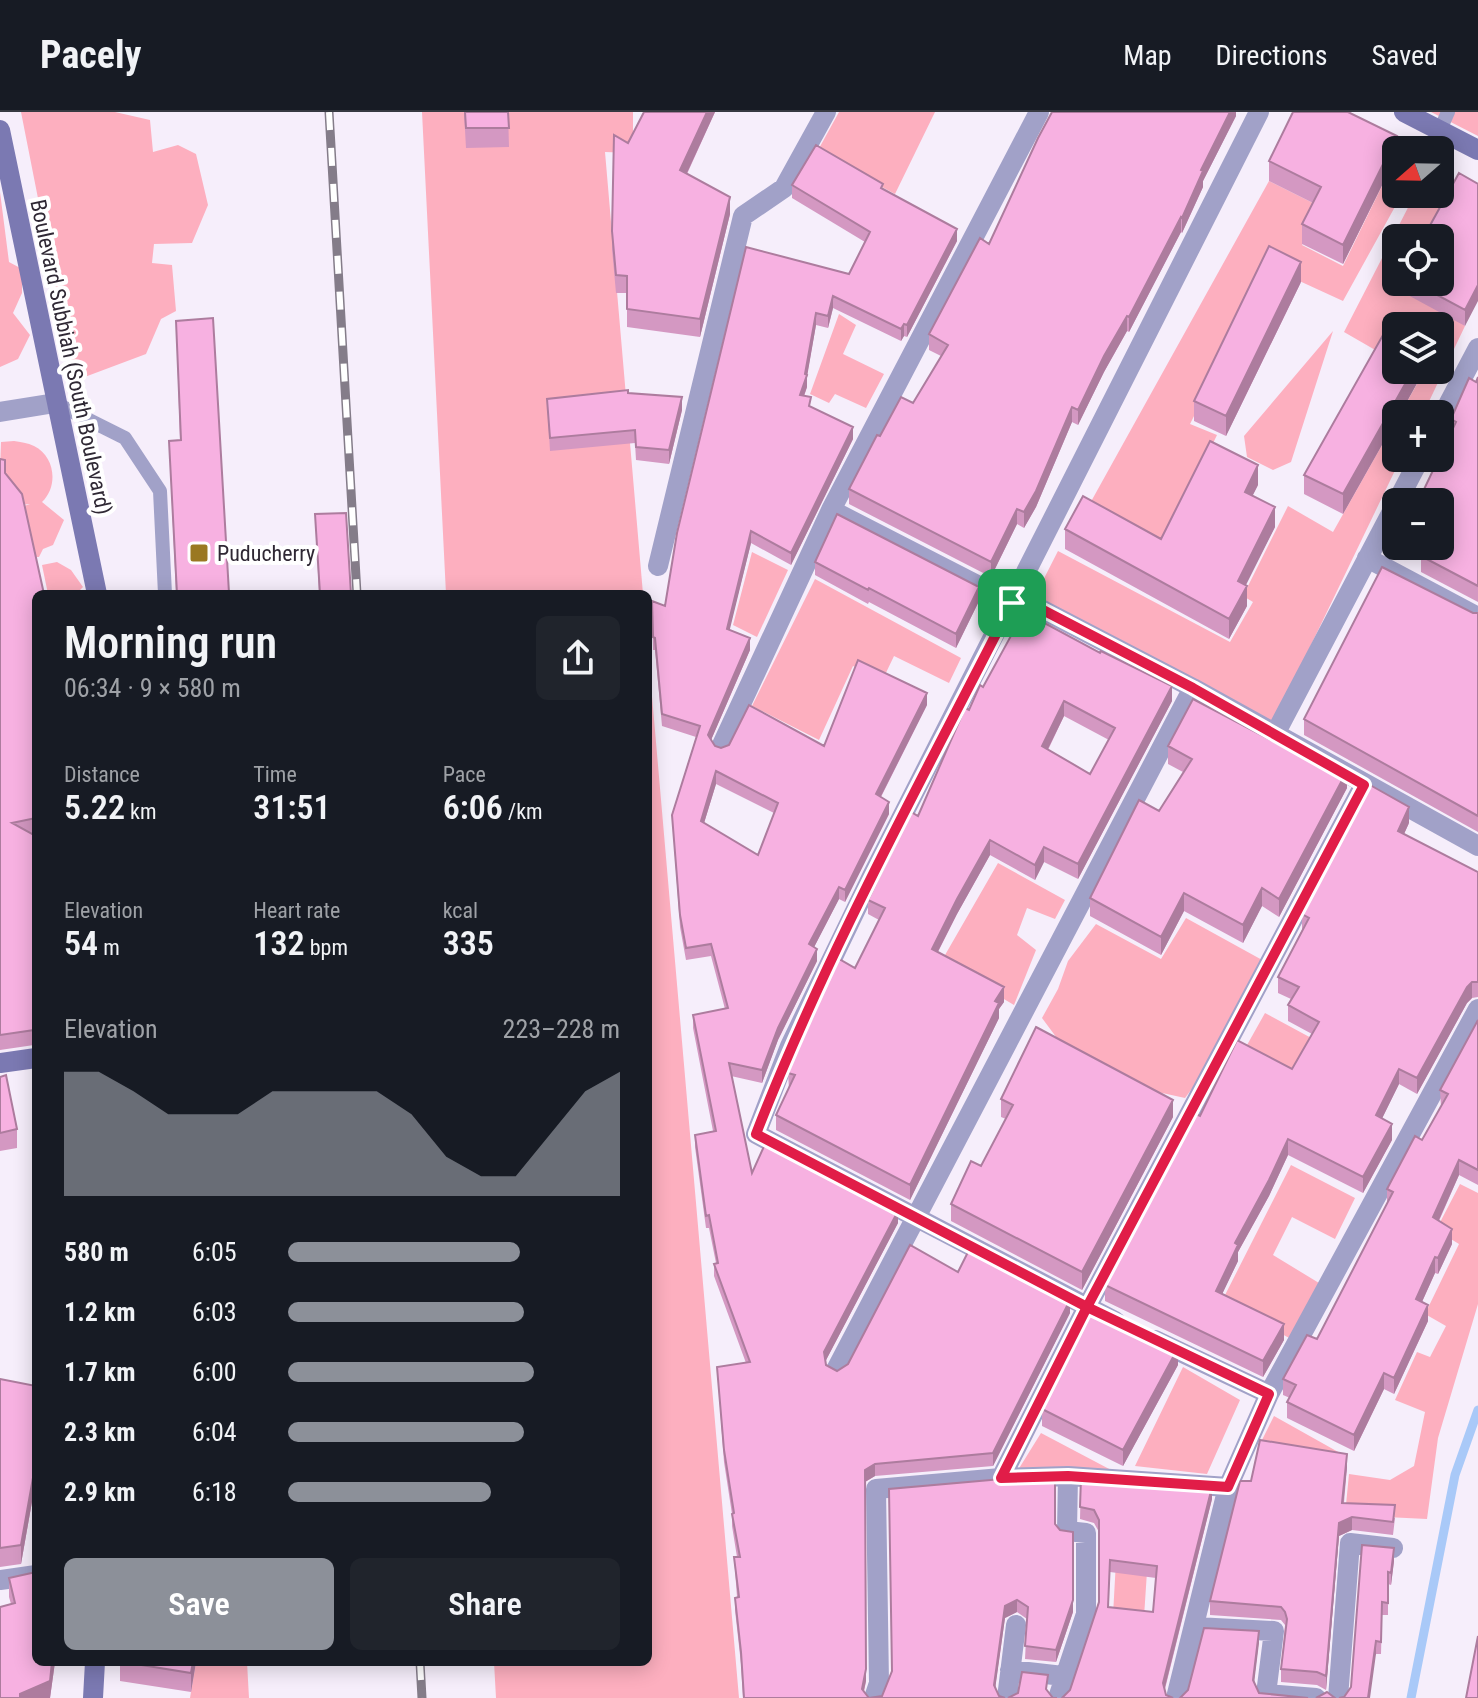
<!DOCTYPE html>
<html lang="en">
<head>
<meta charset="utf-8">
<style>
	:root { --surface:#171b24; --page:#20242c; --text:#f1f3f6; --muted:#9ea1a6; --line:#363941; --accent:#8c9099 }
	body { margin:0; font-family:"Roboto Condensed",sans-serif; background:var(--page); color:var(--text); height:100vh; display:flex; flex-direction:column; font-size:30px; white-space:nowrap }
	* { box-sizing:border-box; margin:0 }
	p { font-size:26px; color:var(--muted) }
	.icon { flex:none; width:44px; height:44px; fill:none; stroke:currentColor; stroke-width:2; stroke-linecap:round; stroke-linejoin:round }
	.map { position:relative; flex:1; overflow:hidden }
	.sheet { position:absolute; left:32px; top:478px; width:620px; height:1076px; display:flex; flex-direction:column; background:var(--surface); border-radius:12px; box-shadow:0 4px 20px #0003 }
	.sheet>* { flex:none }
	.needle { width:52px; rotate:250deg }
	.controls { position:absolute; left:1382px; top:24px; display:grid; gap:16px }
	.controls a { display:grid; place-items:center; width:72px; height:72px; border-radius:12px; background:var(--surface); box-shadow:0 4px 20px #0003; font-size:40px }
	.pin { position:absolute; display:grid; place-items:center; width:68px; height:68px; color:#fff; margin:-34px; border-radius:16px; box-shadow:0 4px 12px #0006 }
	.round { display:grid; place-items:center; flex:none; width:84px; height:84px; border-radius:12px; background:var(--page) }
	.headline { display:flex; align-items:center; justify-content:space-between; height:136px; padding:0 32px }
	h1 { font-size:44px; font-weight:600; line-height:60px }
	.stats { display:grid; grid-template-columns:repeat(3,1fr); gap:12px; height:136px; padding:8px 32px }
	.stats div { display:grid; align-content:center }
	.stats b { font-size:34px; font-weight:600 }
	.stats small { font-size:22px; font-weight:400 }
	.stats p { font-size:22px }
	.chart { height:224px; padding:16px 32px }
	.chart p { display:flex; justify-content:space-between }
	.chart svg { width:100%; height:144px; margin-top:8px; fill:var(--accent); opacity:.7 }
	.action { display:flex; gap:16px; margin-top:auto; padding:16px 32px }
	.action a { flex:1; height:92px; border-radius:12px; background:var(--accent); color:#fff; font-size:32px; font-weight:600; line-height:92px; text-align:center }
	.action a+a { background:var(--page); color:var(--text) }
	ul { padding:0 32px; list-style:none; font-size:26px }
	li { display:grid; grid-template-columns:128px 96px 1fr; align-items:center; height:60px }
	li i { height:20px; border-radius:10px; background:var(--accent) }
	header { display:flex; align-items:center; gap:48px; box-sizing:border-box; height:112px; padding:0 40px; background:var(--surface); border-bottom:2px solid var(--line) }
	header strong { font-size:38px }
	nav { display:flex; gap:44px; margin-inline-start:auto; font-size:28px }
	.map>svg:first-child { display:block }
	.green { fill:#fdafbf }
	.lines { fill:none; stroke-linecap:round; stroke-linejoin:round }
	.stream { stroke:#a9c9f8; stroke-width:9 }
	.lane { stroke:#a1a1c8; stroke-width:14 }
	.street { stroke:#a1a1c8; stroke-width:20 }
	.secondary { stroke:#7b79b2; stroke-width:20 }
	.rail-casing { stroke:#847c89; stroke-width:9 }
	.rail { stroke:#fff; stroke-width:6; stroke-dasharray:18; stroke-linecap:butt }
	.wall { fill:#d498c2; fill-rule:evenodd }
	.shaded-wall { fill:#ad7c9e }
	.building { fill:#f7b1e1; stroke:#ad7c9e; stroke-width:2; fill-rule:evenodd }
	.route-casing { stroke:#fff; stroke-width:16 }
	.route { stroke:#e11d48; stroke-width:10 }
	.poi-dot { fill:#9a7822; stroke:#fff; stroke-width:3 }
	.labels { text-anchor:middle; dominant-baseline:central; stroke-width:8; stroke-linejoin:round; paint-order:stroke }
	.street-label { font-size:22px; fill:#2f2834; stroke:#fff }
	.poi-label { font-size:22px; fill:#2f2834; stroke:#fff; text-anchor:start }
</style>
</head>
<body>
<header>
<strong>Pacely</strong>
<nav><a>Map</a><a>Directions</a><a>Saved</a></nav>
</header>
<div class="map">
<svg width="1478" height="1586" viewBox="0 0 1478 1586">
	<rect width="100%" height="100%" fill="#f6eefb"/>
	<path class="green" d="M21,0h94l35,8 3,32 25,-7 18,9 12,51 -16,38 -38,1 -2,19 20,2 4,46 -15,8 -15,35 -72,27z
		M422,0h211v41l-28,-1 38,442h-197z
		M839,0h96l-40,82 -78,-42z
		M1431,0h47v24z
		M1396,45v37h6l-59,107 -74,-34 -79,157 27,11 -59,122 -75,-41 186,-335 52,26 -19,38 41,21z
		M1440,66l19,11 -27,49h-36v44h15l54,44 -42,88h-23l21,-37 -11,-7h30v-44h-44v36l-52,-30 71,-138h25z
		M0,80l9,70 13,7v24l-9,20 17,22 -12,24 -18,8z
		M839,202l17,11 -13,29 41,20 -18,34 -31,-14 -6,9 -19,-9z
		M1333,219l-42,131 -18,8 -26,-13 -3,-21z
		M1396,308v38h5l-129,268 -239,-126 25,-49 172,91 23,-40 -10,-6 45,-90 45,26z
		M14,329c6,1 14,2 20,5 22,11 24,41 8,56l22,18 -11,25 -10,4 -4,8h-3l-12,-51 6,-2 -10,1 -12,-18 -1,-13 -7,-2 1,-30z
		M752,440l36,18 -31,67 -24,-12z
		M57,450l14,8 12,17 -7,7h-28l-6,-29z
		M815,467l146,79 -12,25 -55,-27 -11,23 -30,-13 -34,74 -67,-34z
		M648,538l91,1048h-243l-2,-36h154z
		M998,751l67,37 -10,19 -28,-11 -10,27 19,15 -22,55 -73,-43z
		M1186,806l78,43 -61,113 -18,24 -41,-9 -79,-40 -23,-31 16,-29 10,-28 28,-37 65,35z
		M1265,901l50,27 9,59 -82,-45z
		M1291,1053l64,33 -20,41 -43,-22 -19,38 46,28 -28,56 -69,-38z
		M1460,1072l18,9v111l-40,134 -11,81 -82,-4 4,-41 41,6 24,-14 11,-54 -30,-12 22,-48 13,5 16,-31 -21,-12 34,-70 -23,-14z
		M1183,1255l57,33 -33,74 -72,-8z
		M1274,1304l66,37 -82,-5z
		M1041,1321l72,38 -95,-1z
		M1118,1413l32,1 -6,91 -31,-2z
		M196,1550h51l2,36h-59z"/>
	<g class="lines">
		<path class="stream" d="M1411,1586l44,-223 23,-65"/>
		<path class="lane" d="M1440,18l8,-18
			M55,291l70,35 35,53 5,103"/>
		<path class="street" d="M0,300l55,-9
			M1440,308l38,-72
			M1397,390l23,-44
			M831,398l181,93
			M1367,446l111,59
			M658,454l85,-350 41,-28 42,-76
			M1016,484l177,92 285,158
			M1275,622l121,-230
			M721,635l110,-237 208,-398
			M1115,1209l-359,-187 34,-88 83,-172 386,-762
			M1155,1228l114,54
			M836,1258l357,-682
			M1001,1366l86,-171 277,-522
			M0,1468l36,-5
			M1196,1515l78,4 -8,63 50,4
			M1010,1558l53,6
			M874,1586l5,-15 -3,-194 125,-11 67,-2 160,11
			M1007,1586l9,-73
			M1058,1586l28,-84v-81l-19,-2 1,-55
			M1176,1586l52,-211 41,-93 209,-385
			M1338,1586l12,-155 43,5"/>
		<path class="secondary" d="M1404,0l74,38
			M0,18l97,464
			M0,951l36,-5
			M93,1586l2,-36"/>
		<defs>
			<path id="rail" d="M329,0l28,482
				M420,1550l2,36"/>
		</defs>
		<use href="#rail" class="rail-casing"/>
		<use href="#rail" class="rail"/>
	</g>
	<path class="wall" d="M464,0h44l1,35 -43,1z
		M644,0h71l-28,62 43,40 -30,123 -73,-10v-34h-11l-4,-44 2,-114 14,8z
		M1236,0v4l-33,65v6l-21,46 -1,-1 -52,100 -2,-1 -23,41 -26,53 -6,-3 -36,85 -12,21 -7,-4 -26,53 -142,-73v-15l31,-53 33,-33 28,-47 -12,-6v-16l60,-90 69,-131z
		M1397,24l-1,21 -53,107 -41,-20v-20l11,-21 -44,-22v-20z
		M1478,72l-13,142 -59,-32v-12h34l-12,-47v-6z
		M792,73l91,4 74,52 -50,96 -3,-1 -3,5 -68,-33 -5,20 -12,-3 -9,50v12l-3,9 7,11 42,32 -62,126 -40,-22 -22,87 21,20 -39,90 4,6 6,2 103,-2 103,-41 -46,92 8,17 -44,88 -6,-3 -25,48 3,14 -39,79 -16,43 -31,-7 21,97 146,50 -73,139 1,3 11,6 11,-7 110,-92 112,41 -77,153 -118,10 -10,6 1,199 -2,11 5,6 13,-2 173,-172 18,88 -17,50 -31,-3 2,-40 -10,-7 -12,6 -10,70 4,8 6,2h-262l-2,-34 -6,-54v-12l2,-1 -3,-40h3l-5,-31v-12l-8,-52 -7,-95 29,-4 -32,-87v-12l2,-1 -7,-35h-3l-11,-81v-12l18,-4 -20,-103v-13l32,-6 -14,-53 -25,4 -6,-33 -8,-112 24,-78 -34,-11 -7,-76h-2l-1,-49 13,5 81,-359 103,27 16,-32 -73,-44zM716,672l58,29 -16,42 -54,-32z
		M1301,170l-75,154 -32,-15v-20z
		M213,206l16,276h-53l-7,-153 11,-1 -4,-119z
		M1421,258v6l-21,38h-4v6l-53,94 -39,-20v-19z
		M1478,265v225l-57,-30v-16l2,-3 -14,-7h31l11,-113v-14z
		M628,281l54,17 -13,54 -33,-4 -1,-17 -85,8 -3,-52z
		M0,347l5,14 31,121v239l-4,1 4,2v207l-2,2 -34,5z
		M1258,373l-6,11 23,31 -30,58 2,21 -18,33 -164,-90v-20l96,10z
		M315,402l36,80h-32z
		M815,450l164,39 -23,47 -87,-46 -1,2 -53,-29z
		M1473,501h5v219l-174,-97v-16z
		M983,575l189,14 -94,178 -34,-17 -9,18 -45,-25 -33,59 -19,38 66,50 -5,7v9l-89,182 -134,-70v-15l13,-26 -1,-16 67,-105 24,-48 -11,-6v-14l50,-84 51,-106zM1064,604l45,24 -19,34 -42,-24z
		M1168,634l179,42 -68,129 -17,-11 -19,37 -59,-32 -23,44 -71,-39v-18l69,-87 24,-39 -15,-8z
		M1409,711l-5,11 74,38v125l-6,1 -5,5 -50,91 -18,-10 -17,34 10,22 -29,53 -75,-38 -19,41 -31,56v9l-16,33 62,46 -21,37 -158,-76v-16l95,-169 92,-47 20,-35 -24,-13v-16l3,-6 -13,-6v-16l24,-47v-16z
		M1478,908v165l-19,-10 -20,46 13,23 -14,30 -3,-1 -13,29 6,19 -34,73 -10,-5 -30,62 -67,-33v-16l3,-4 -7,-3v-16l34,-40 70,-135v-15l35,-49 19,-33 -1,-17z
		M0,965l17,52v19l-17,3z
		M1001,987l172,18 -91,173 -131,-69v-17l30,-38 25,-47 -5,-2z
		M1178,1253l-55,101 -81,-40v-17z
		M0,1267l36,7v93l-15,85 -21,3z
		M1347,1355l-3,36 51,15 -2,17 -41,-5 -13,6 -13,154 -9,-5 -36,-3v-13l4,-44 -4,-5 -71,-5v-14l41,-120z
		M1081,1366l131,21 -47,190 1,6 -96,-5 29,-88v-70l-5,-9 -14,-4zM1110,1460l46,6 -3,34 -45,-5z
		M1362,1433l32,16 -3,24 -3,-1v31h-6l-1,39h-5l-32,43 7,-10z
		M9,1466l27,84h19l-5,36 -39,-94 -2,-7z
		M120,1550h76l-5,30 -71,-11z"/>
	<path class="shaded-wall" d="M707,0h8l-35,76v-18z
		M1230,0h6v4l-33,65v6l-21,46v-15l19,-48z
		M1397,24l-1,21 -53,107v-19z
		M730,85v17l-30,123v-18z
		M1181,105v15l-52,100v-15z
		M957,117v12l-50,96v-12z
		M1301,150v20l-75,154v-20z
		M1478,173v16l-13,25v-16z
		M833,184v12l-5,20v-12z
		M816,201v12l-9,52v-2v12l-7,20v-12z
		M1127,204v15l-23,41 -26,53v-15l26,-54z
		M904,212v12l-3,5v-12z
		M1413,258h8v6l-21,38h-4v6l-53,94v-20z
		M682,285v13l-13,54v-14z
		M1072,295v15l-36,85 -12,21v-16z
		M853,315v12l-62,126v-12z
		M1258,353v20l-13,26v-19z
		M1275,395v20l-37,74v-20z
		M1017,397v15l-26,53v-15z
		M751,419v12l-24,98v-12z
		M1247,474v20l-18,33v-20z
		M979,475v14l-23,47v-14z
		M750,526v12l-42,97v-12z
		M1172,574v15l-94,178v-15z
		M927,581v12l-51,101v-12z
		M1064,589v15l-22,45v-15z
		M716,659v13l-15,49v-12z
		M1347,659v17l-68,129v-18z
		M889,690v12l-44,88v-12z
		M1409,695v16l-11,24v-16z
		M990,728v15l-33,59 -25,49v-14l25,-50z
		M1044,735v15l-9,18v-15z
		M839,775v12l-30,58v-13z
		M1262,776v18l-19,37v-18z
		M1184,781v18l-23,44v-18z
		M817,837v12l-39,79 -16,43v-13l16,-42z
		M1472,870v16l-5,5 -50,91v-16l50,-91z
		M1004,875v15l-5,7v9l-89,182v-15l85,-184z
		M36,916v15l-2,2v-15z
		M1399,957v15l-23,47v-16z
		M1173,988v17l-91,173v-18z
		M1392,1012v16l-29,53v-16z
		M1288,1027v16l-19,41 -31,56v9l-22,46v-16l19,-48z
		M1459,1048v15l-26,58v-16z
		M898,1099v12l-74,141v-12z
		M1452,1117v15l-14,30v-16z
		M1435,1145v16l-19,42v-16z
		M1070,1188v13l-77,153v-13z
		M1428,1193v16l-34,73v-16z
		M1284,1212v16l-21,37v-16z
		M1178,1236v17l-55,101v-16z
		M1384,1261v16l-30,62v-16z
		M1347,1342v13l-5,49v-13z
		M36,1349v18l-15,85v-19z
		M875,1352v12l-10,6v-12z
		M1212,1375v12l-49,196v-12z
		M1352,1405v13l-13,6 -13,154v-14l13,-153z
		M1394,1436v13l-3,24v-12z
		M1017,1488v12l-12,6 -11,79v-12l11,-79z
		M1073,1488v12l-17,50v-12z
		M1259,1519v12l-6,49v-12z
		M1376,1529v13l-6,44h-2z
		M52,1550h3l-5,36h-30v-4z
		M193,1550h3l-5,30v-19z
		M866,1557v12l-4,17v-9z"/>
	<path class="building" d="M465,0h43l1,16h-43z
		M644,0h63l-27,58 50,27 -30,122 -73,-10v-33l-11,-1 -4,-44 2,-96 14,8z
		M1052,0h178l-29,58 2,1 -21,47 -1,-1 -52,100 -2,-1 -23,40 -26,54 -6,-3 -36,84 -12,21 -7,-3 -26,53 -142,-73 28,-54 3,1 21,-39 12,6 35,-58 -19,-11 51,-96 9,6 49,-106z
		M1293,0h55l49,24 -54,109 -41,-21 19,-37 -52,-26z
		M816,33l67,39 -2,4 76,41 -50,96 -3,-1 -3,5 -68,-33 -5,20 -12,-3 -11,61 2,1 -7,20 11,2 -2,9 44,21 -62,126 -40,-22 -24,98 23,9 -42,97 7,11 6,2 8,-3 20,-40 75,41 34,-86 69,33 -51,101 13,8 -44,88 -6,-3 -30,57 8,5 -39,79 -16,42 -33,-7 23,110 14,-31 132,69 -74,141 2,13 11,6 11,-7 62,-119 48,27 12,-24 100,52 -77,153 -118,11 -10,6 1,199 -4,20 7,9 13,-2 10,-25 -3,-182 113,-10 53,-2v47l5,6 13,2v68l-17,50 -31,-4 3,-39 -11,-7 -12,6 -11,79 5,11 6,2h-261l-3,-46 -6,-54 4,-1 -5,-40h6l-8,-43 2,-1 -10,-63 -7,-83 33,-5 -36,-98 4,-1 -9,-48 -3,1 -11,-81 21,-4 -23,-116 35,-7 -17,-64 -25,4 -6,-33 -8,-100 28,-89 -38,-12 -7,-76 -2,-1 -1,-36 13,5 12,-73 69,-286 103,27 21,-42 -78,-47zM716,659l62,32 -20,52 -57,-34z
		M1459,61l19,11v101l-13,25 -52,-28h27v-44h-13l4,-8 -3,-1z
		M1269,134l32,16 -75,154 -32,-15z
		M213,206l16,275 -52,1 -8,-153 12,-1 -5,-119z
		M1383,223l13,7v28h17l-70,124 -39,-19z
		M1478,265v209l-57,-30 6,-10h13v-44h-22l38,-80 -5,-3 18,-41 7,4z
		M628,278v3l54,4 -13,53 -33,-3 -1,-17 -85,8 -3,-39z
		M1210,329l48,24 -13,27 30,15 -37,74 9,5 -18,33 -164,-90 18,-33 78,43z
		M0,347l5,1v13l17,21 22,100h-8v224l-24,5 24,13v192l-2,2 -34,5z
		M346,401l5,81h-31l-5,-80z
		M837,402l142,73 -23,47 -87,-46 -1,2 -53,-28z
		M1382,455l91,46h5v203l-174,-97z
		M1024,500l76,41 1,-2 71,35 -94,178 -34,-17 -9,18 -45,-25 -33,59 -25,50 72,38 -9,14 4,2 -89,182 -134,-70 19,-40 -7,-2 14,-37 37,-77 16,9 30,-60 -17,-8 43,-88 7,4 47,-108 4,2 11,-25 3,2zM1064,589l51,27 -25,46 -48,-28z
		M1193,587l95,50 5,-9 54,31 -68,128 -17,-11 -19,37 -59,-32 -23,44 -71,-39 49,-98 20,11 33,-52 -24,-13z
		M1370,673l39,22 -11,24 80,41v110h-6l-5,5 -50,91 -18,-9 -23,46 16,9 -29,53 -75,-38 -19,41 -34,63 3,2 -22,46 68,33 -21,37 -158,-76 91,-171 4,2 37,-76 55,29 27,-47 -31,-17 11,-18 -21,-10 31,-59 -7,-4z
		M1478,908v150l-19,-10 -26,57 19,12 -14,29 -3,-1 -19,42 12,6 -34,73 -10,-5 -30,62 -67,-33 9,-17 -13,-6 24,-44 10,4 76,-147 -6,-3 28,-53 7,4 26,-46 -8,-4z
		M1036,915l137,73 -91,172 -131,-68 20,-43 10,5 32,-61 -12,-6z
		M6,963l11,54 -17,4v-56z
		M1093,1195l85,41 -55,102 -81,-41z
		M0,1267l36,7v75l-15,84 -21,3z
		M1260,1328l87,14 -5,49 53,2 -2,17 -41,-5 -13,6 -13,153 -9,-4 -36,-3 6,-50 -2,-7 -4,-5 -71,-6 30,-120h11z
		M1081,1366l131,9 -49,196 3,12 7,3h-111l8,-8 29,-88v-82l-5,-10 -14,-3zM1110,1448l47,6 -4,46 -45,-5z
		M1362,1433l32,3 -3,25 -3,-1v31l-6,-1 -1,40 -5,-1 -8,57h-29l5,-1 7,-10z
		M36,1460v90h16l-2,19 -30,13v4h-20v-91l15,-4 -6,-25z
		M1204,1516l55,3 -6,49 6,13 49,5h-128l8,-8z
		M1478,1524v62h-12z
		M123,1550h70l-2,11z
		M1022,1560l26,3 -2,14 7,9h4h-49l10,-5z
		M1327,1580l8,6h-19z"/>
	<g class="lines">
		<defs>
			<path id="route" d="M1012,491c-89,175 -185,348 -256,531l331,173 182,87 -41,93 -160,-11 -67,2 86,-171 277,-522 -171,-97 -177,-92 -4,7"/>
		</defs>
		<use href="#route" class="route-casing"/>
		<use href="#route" class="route"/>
	</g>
	<rect class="poi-dot" x="189" y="431" width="20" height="20" rx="4"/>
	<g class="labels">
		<g class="street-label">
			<text transform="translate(71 245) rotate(78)">Boulevard Subbiah (South Boulevard)</text>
		</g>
		<g class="poi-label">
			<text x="217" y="441">Puducherry</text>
		</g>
	</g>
</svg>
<div class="controls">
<a><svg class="needle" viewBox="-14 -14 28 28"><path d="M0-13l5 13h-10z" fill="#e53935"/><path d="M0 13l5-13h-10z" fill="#9ea1a6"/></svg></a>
<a><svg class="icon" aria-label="locate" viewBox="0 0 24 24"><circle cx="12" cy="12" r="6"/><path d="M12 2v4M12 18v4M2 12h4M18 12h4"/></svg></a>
<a><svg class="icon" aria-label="layers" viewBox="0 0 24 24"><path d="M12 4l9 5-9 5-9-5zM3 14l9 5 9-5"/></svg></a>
<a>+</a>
<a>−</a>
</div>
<div class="pin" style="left:1012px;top:491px;background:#1e9e55"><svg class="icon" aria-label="arrive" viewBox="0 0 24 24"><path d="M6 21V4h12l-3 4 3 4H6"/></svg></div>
<section class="sheet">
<div class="headline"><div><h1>Morning run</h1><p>06:34 · 9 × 580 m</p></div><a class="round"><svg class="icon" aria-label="share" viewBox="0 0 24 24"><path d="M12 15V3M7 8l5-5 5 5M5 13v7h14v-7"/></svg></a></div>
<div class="stats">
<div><p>Distance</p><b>5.22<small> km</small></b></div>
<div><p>Time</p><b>31:51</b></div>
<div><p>Pace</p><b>6:06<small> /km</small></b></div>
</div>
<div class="stats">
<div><p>Elevation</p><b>54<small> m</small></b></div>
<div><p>Heart rate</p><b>132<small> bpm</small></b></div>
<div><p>kcal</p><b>335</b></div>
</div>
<div class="chart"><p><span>Elevation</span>223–228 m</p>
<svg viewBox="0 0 160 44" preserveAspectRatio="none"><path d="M0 44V6L10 6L20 12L30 19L40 19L50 19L60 12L70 12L80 12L90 12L100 19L110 32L120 38L130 38L140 25L150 12L160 6V44z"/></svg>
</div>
<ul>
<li><b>580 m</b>6:05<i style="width:70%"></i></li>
<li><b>1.2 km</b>6:03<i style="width:71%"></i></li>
<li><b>1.7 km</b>6:00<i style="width:74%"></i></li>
<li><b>2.3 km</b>6:04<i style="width:71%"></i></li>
<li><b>2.9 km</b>6:18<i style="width:61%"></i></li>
</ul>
<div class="action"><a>Save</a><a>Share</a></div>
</section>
</div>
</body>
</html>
